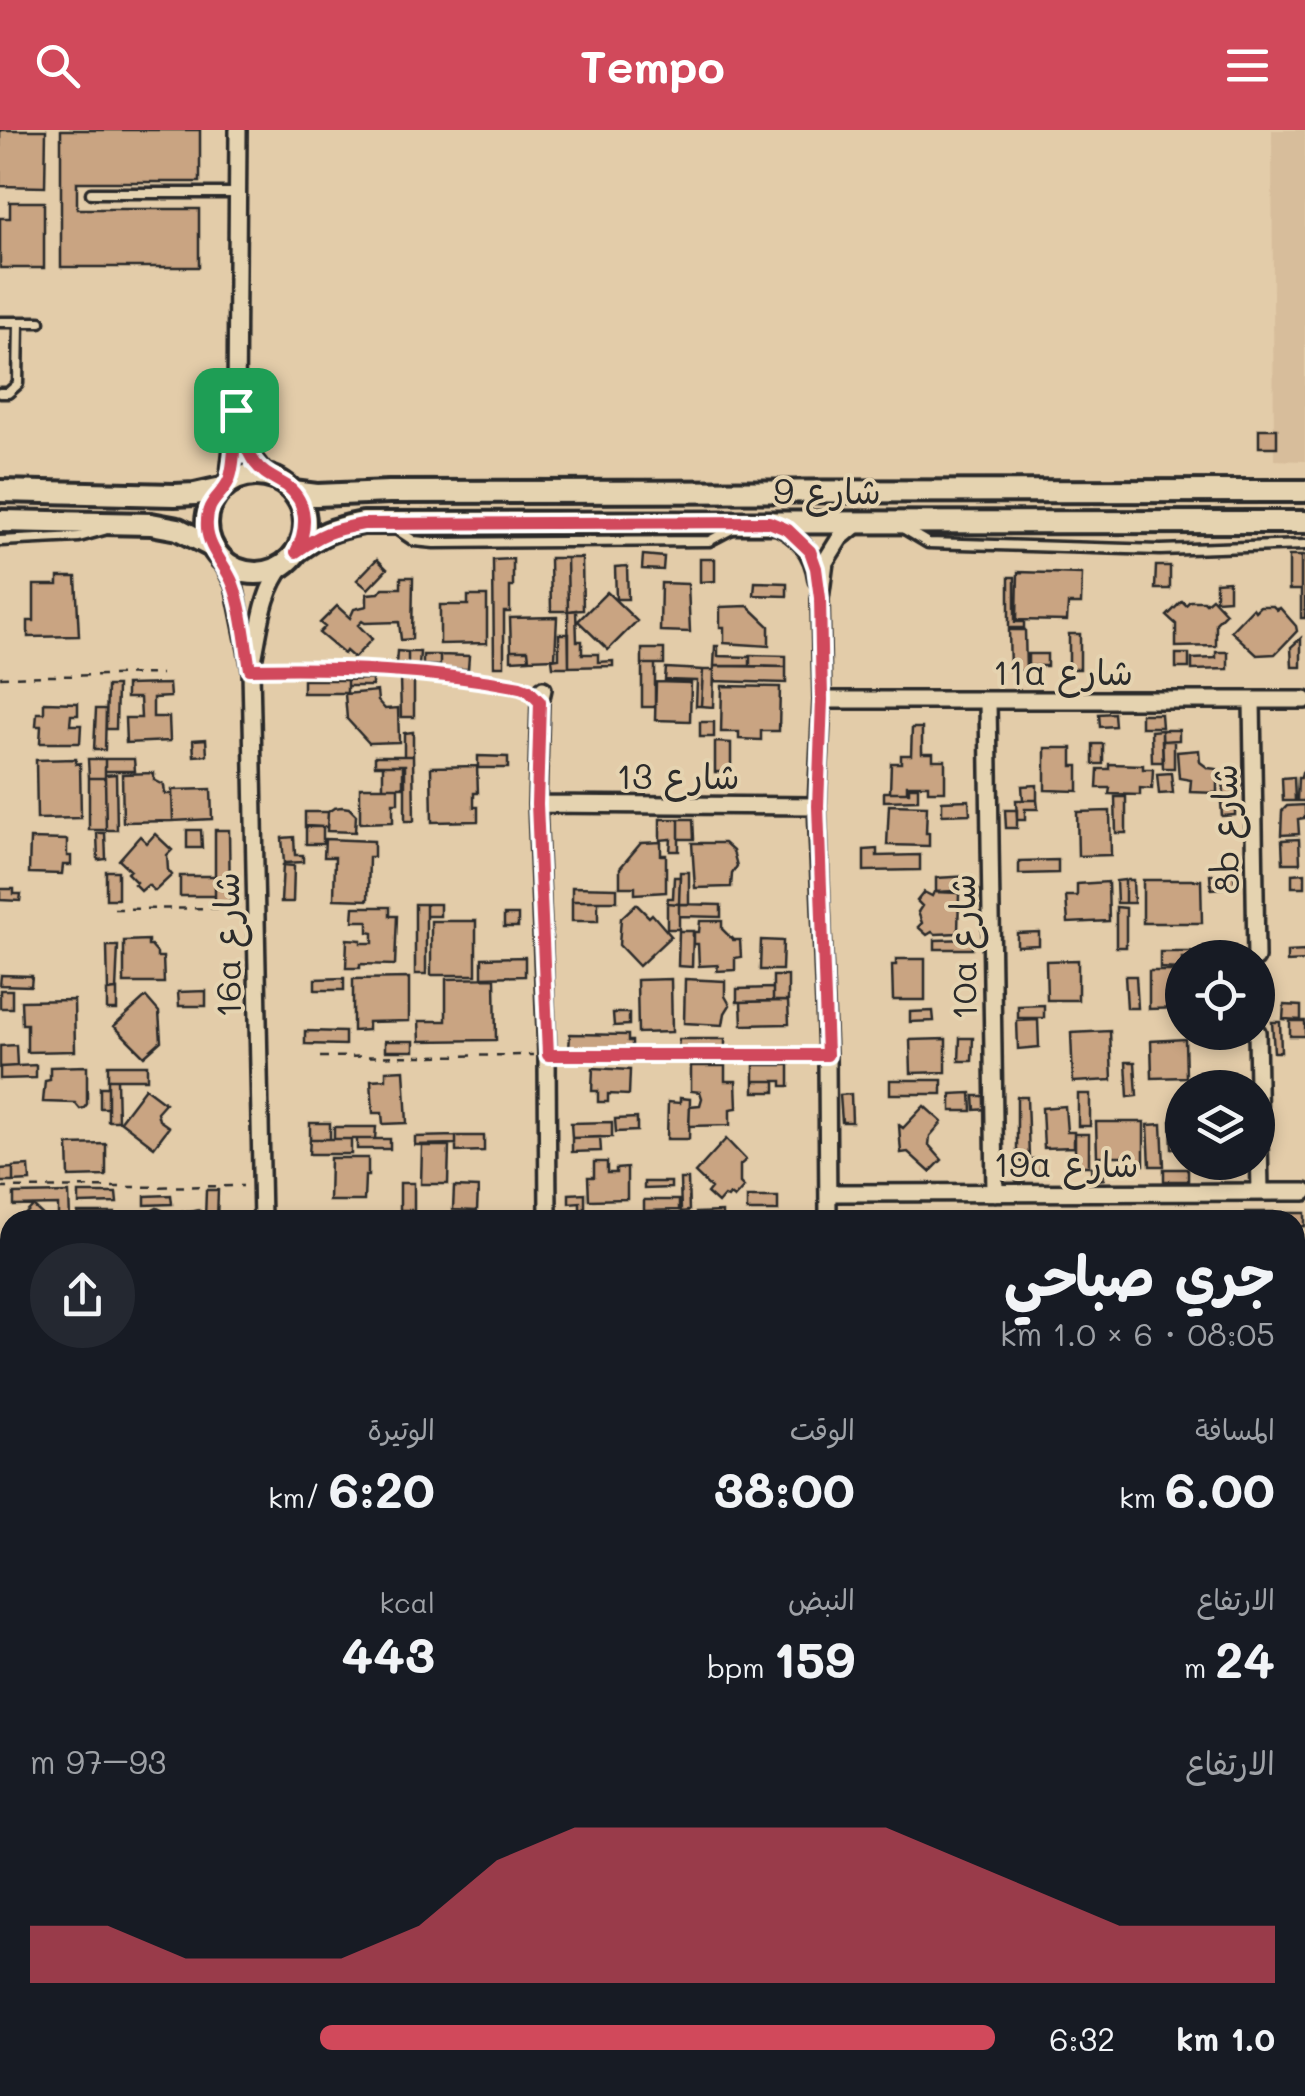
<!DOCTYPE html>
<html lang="ar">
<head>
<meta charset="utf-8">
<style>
	:root { --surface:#171b24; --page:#242831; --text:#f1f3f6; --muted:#9ea1a6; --accent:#d1495b }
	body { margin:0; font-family:Mali,"Playpen Sans Arabic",sans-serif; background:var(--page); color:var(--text); direction:rtl; height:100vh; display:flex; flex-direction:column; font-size:38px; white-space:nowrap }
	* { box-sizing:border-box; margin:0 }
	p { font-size:32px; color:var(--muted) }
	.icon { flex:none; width:55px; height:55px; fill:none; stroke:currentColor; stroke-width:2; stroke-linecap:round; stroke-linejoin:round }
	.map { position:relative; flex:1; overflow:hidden; direction:ltr }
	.sheet { position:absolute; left:0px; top:1080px; width:1305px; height:888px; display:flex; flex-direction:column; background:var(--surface); border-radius:30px 30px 0 0; box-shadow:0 5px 15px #0003; direction:rtl }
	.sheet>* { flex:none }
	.fabs { position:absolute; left:1165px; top:810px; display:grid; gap:20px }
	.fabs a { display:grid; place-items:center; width:110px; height:110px; border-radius:50%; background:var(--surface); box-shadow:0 5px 15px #0003; font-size:50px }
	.pin { position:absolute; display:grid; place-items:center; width:85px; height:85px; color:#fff; margin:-42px; border-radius:20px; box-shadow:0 5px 15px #0006 }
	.round { display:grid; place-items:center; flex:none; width:105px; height:105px; border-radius:52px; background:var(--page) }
	.overview { display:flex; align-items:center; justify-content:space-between; height:170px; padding:0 30px }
	h1 { font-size:55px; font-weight:700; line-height:75px }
	.metrics { display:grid; grid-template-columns:repeat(3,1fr); gap:15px; height:170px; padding:10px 30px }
	.metrics div { display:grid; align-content:center }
	.metrics b { font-size:50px; font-weight:700 }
	.metrics small { font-size:28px; font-weight:400 }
	.metrics p { font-size:28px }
	.chart { height:280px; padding:20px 30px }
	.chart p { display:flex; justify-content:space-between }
	.chart svg { width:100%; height:180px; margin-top:10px; fill:var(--accent); opacity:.7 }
	ul { padding:0 30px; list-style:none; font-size:32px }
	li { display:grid; grid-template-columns:160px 120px 1fr; align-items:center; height:75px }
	li i { height:25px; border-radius:12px; background:var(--accent) }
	header { display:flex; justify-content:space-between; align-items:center; height:130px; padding:0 30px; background:var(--accent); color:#fff; font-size:45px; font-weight:700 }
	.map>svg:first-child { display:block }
	.built { fill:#d7bd9b }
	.building { fill:#c9a482; stroke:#2b2b2b; stroke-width:2.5 }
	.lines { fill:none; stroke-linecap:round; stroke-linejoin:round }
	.service-casing { stroke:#2b2b2b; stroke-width:15 }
	.minor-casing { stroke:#2b2b2b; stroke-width:22 }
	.tertiary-casing { stroke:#2b2b2b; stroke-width:28 }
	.path { stroke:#2b2b2b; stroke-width:2.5; stroke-dasharray:8 8; stroke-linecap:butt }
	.service { stroke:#e5d3b0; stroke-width:8 }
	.minor { stroke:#e5d3b0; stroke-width:15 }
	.tertiary { stroke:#e5d3b0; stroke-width:20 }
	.route-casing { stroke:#fff; stroke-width:20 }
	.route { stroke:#d1495b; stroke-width:12 }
	.labels { text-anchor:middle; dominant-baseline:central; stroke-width:8; stroke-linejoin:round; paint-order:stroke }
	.street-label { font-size:35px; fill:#2b2b2b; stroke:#e5d3b0 }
</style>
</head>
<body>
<header><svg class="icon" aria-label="menu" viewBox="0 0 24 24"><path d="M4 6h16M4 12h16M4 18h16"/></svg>Tempo<svg class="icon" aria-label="search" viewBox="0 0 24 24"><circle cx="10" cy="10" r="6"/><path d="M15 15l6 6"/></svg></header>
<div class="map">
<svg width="1305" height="1966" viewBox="0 0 1305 1966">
	<rect width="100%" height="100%" fill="#e3cca9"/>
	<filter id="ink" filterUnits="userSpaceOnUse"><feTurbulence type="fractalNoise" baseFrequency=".01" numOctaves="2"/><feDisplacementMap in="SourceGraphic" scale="20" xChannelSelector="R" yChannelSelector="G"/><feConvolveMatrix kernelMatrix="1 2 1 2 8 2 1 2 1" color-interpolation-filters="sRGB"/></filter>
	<g filter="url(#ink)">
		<path class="built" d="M1272,0h33v331l-31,-1z"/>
		<path class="building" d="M0,0h46l-1,57 -45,-1z
			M61,0h139v52h-123v27h122v58h-138z
			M10,72h34v66h-44v-50h10z
			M1259,299h18v18h-18z
			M643,425l21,2 -1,13 -21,-1z
			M1289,426h12v34h-12z
			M1301,426h4v62h-4z
			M550,428h17l1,53h-17z
			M567,428h15l1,52 -15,1z
			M377,429l10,10 -19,20 -11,-9z
			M513,429v28h-3v25h-6v54h-10l-1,-106z
			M700,429h15v22l-15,1z
			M627,436l1,33h-12l-1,-32z
			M1156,436h14v23h-15z
			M1018,442l64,2 -1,30h-13l-1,17 -50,-1z
			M58,447h18l3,59 -51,1v-16h6v-36h24z
			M401,447h12l-1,62 -11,1 -2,-18 -34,1 -3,-2 -4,4 14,14 -18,19 -8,-7 -2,3 -25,-21 6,-6 -5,-4 17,-17 13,12 4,-9 13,-3v-12l12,-1 4,-5h18z
			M1009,447h6v45h9v6h-15z
			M1229,451v18l-13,1v-18z
			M755,452l32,1v13l-33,-1z
			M661,453l27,1 2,48 -30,-1z
			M607,462l30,29 -29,29 -30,-29z
			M468,466h19v47l-47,1v-39h28z
			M1212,468l14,15 -10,10v23l-40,1v-23l-9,-8 15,-15 4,4 4,-4h14l2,2z
			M748,476l21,20v20l-45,-3v-16h-4v-20z
			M1260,476h13l4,4 3,-2 16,18 1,5 -22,23 -18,1 -26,-24 22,-23 2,3z
			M576,480l1,31h5v13h16v8l15,-1v5l-44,1 -1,-56z
			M557,487l-2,41 -26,1 -1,-9h-17l-1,-32z
			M1009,500h16l1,41h-16z
			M559,504h10v33h-16l-1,-8 7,-1z
			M1069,504h11v35h-11z
			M1301,508v29h-9l-1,-20z
			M715,516h3v10l32,1v9h-36z
			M642,519h22v15h-22z
			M511,520h17l1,9 -18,1z
			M397,521l11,1v14l-12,-1z
			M408,522h12l-1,14h-11z
			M1216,522h12v17l-36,1v-11l24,-1z
			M1028,524h19v12h-19z
			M1176,524h13v14h-13z
			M423,525h17v11l-17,-1z
			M440,525l29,1 -1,13h-28z
			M750,525l36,1v11l-36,-1z
			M642,534h13v43h-13z
			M714,536l72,1v16l-72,-2z
			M666,538l37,2 -2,36h-5l1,-25 -32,-1z
			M703,540h11l-1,37 -12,-1z
			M400,548h14v39h-13z
			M372,549v7h-25v-6z
			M303,550h44v13h-44z
			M656,552l35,1 -1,38 -35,-1z
			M169,554l1,13 -17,1v19h16l1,24 -44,2 -1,-25h16l-1,-20h-14v-13z
			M107,556h10l-1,43h-10z
			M722,556l58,1 -1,44h-18v9l-22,-1v-7h-18z
			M377,561l1,10 7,8 13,-1 1,34 -30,1 -22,-24 -2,-25z
			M44,572l34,1v12h-7l-1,10h11l-1,18h-40l1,-17h-5l1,-13h7z
			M96,579h10l-1,41h-11z
			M1114,583l1,13 -15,1 -1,-13z
			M1141,584h20l1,13h-21z
			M700,592h14v15h-14z
			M912,598h10v25h11v7h12v31h-17v-6h-21v7h-17l1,-29h10v-8h10z
			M1162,600h17v10l-17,1z
			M1162,600l1,32h-11l-1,-31z
			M413,602v24h-9v-23z
			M206,609l1,16 -13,1 -1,-16z
			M1162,611h12v27h-11z
			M715,612l16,1v29h-16z
			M1093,614h10v20h-10z
			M1045,618h27v18h6v25l-33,-1z
			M1199,620l1,12 8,6 9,1v24l-27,-1 1,-12 -12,-2 -2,-26z
			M375,626h38l1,65h-9v-56h-30z
			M478,626l30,1v11h-30z
			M76,629v5l4,-1 1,55 -44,1 -1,-59z
			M88,629h17v19h-16z
			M105,629h29l1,12h-30z
			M1109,634l34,1v4h10l-1,20 -12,-1v7l-31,-1 1,-6h-13l1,-19h11z
			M383,635h20v22h-20z
			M477,636l1,27h-4v14h4v14l-46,1 -1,-55z
			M1305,639v32h-8l1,-23h3l1,-6z
			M154,643v7l10,5 1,9h7l1,27 -50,1 -1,-48z
			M1171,643l2,20 -14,1 -2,-20z
			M116,644l1,56h-11l-1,-55z
			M1223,646h11l1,19 -11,1z
			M1294,647l1,24h-12l-1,-23z
			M89,648h16l1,52h-17z
			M1037,655v15h-14l-1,-14z
			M360,657h38v16h-5v19l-33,1z
			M909,657h9v13l-34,1v-9h25z
			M211,659l1,30 -39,2 -1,-31z
			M1115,667h11v36h-10z
			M969,670l1,14 -28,1v-14z
			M1016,670h21l1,9h-13v11h-8z
			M1221,672h14v13l-13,1z
			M889,675l38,1 -1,27h3v13l-42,-1z
			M1305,675v13l-7,1 1,15 -18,1 1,-24 5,-5z
			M342,677l7,1 7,7 -1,17 -28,-1 1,-19 6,-4z
			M1005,680h12v18h-11z
			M1110,681l1,44 -33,1 -1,-44z
			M305,682h23l-1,15h-22z
			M660,689h19v32h-9l1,-12 -11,1z
			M679,689h14l1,20h-15z
			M306,696l17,1v17h-17z
			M187,700h14l1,18h-15z
			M215,700h14l1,72h-15z
			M97,703h8l1,26 -8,1z
			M155,704l17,16 -5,5 1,15 4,5 -17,16 -7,-6 -7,6 -7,-7 2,-2 -9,-9 3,-3 -11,-10 21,-24 7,7z
			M294,707l1,18h8v7l-19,1 -2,-25z
			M30,709l37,1v16h4v9h-8l-1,9 -33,-1z
			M325,709l49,2v16h-5l-1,43 -34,-1 1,-42h-11z
			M1299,709l1,24h-17l-1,-23z
			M661,712v13h5v37l-31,2v-7h-15v-19l21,-25z
			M692,713h32l9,8 4,15 -5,8 -1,13 -36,1z
			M877,719v7l43,-1v15l-56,1v-21z
			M1058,730v13l-39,1v-13z
			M283,735l11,1 -1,36h-12z
			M106,741h12v28h-12z
			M680,742h9v32h-10z
			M1305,743v14h-13v-13z
			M1234,744l1,13 -24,2 -1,-14z
			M180,746h35v20h-35z
			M971,746l1,14 -36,2v-14z
			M674,747h6l-1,27 -12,-1 1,-5h5z
			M1125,750h8l1,23h-9z
			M1125,750v23h-8l-1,-22z
			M1143,750h58l1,43h-59z
			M1108,752l1,39 -41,2 -2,-27h11v-12z
			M572,757l45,1v13h-45z
			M0,759h14v5h7l-1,7 -20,-1z
			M924,762l8,4 2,-4 25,1 -1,40 -22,1 -4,-2 -5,3 -9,-8 4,-4 -4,-11 4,-6 -5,-5z
			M572,771h26v20h-26z
			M667,773l12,1v25h-12z
			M415,774h11v70h-11z
			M426,774h14v12h-14z
			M636,774l13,13 3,-3 19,22 -32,30 -20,-21 2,-27z
			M679,774l42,1v12l-42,-1z
			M354,777h36v9h7l-2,49 -35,-1v4h-14l1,-29 14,1v3h12v-10l-5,-1v-11h-15z
			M1116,777l10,1v39h-10z
			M504,785h14v12h-14z
			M431,791h45v54h-45z
			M700,791h22v8l11,11h7l1,17 -6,1v12l-18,1 1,-6 -19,1 -1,-22h-4v-12h5z
			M679,801h14l-1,36 -14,-1z
			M1039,802v13l-22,1v-13z
			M972,809v10h-37v-9z
			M148,810v6h3l6,7v4h6l1,26h-40v-42z
			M761,810l22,1 -1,29h-22z
			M107,816h11l-2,44 -8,1z
			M1305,821v10l-18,1v-10z
			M1160,822h74v6h-52v11l-22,-1z
			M525,827v19l-43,1v-19z
			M896,829h29v41h-32l-1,-35h4z
			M1078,830v40h-31l-1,-39z
			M1149,841h33v37l-33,1z
			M1,845l31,1 -1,10 -31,-1z
			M773,846h15v25h-15z
			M1125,846h11l2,32h-11z
			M344,848v12h-29v-11z
			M409,848v43l-41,1v8l-15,1v-52z
			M495,848l1,62 -76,1 -1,-20h27v-42z
			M671,849l1,53 -34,1 -1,-53z
			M685,849l40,2v15l5,9 -5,8 -2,12 -39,-2z
			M773,858v13l-36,1v-13z
			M0,860h12v18h-12z
			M117,860v20h-10v-19z
			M206,861v15h-27l-1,-14z
			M146,867l13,15 2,29 -17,15 -30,-30z
			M74,870l1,51 -48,1v-28h-5l-1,-23z
			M788,871l1,23 -47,1 -1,-23z
			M1044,875v13h-26v-12z
			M1284,875l17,1v14l-18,-1z
			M933,881l1,10 -24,1v-10z
			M613,883h16v12l-15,1z
			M1038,890l1,27 -21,2 -1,-28z
			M1290,891h15v15h-15z
			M1272,892h8l1,30h-7z
			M305,901l40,1v13l-40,-1z
			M1110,901l2,49 -39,2 -2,-49z
			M570,904l58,1v6h4v11l-63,-2z
			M960,908h13l-1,23h-13z
			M679,909h46v10h-47z
			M946,909v33l-35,1 -1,-33z
			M1185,909l1,38 -34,1 -1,-37z
			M385,911h29v10h-29z
			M16,915l1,21 -17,1v-21z
			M1126,932h9l2,34 -9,1z
			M36,935v13l-36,1v-12z
			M108,935h39v14h-39z
			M754,935h35v21h-7v-5h-28z
			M87,936v38l-3,4 -4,1 -5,-6 -32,-1 2,-21 5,-1v-13z
			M691,936h34v15h11l1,27 -7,1v16l-41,1 1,-20 10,-1 2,-7 -2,-6 -9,-1z
			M593,938l37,2 -1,25 -21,-1v8h-10v-11h-6z
			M404,940l3,53 -24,1 -1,-11h-9l-2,-33 15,-1v-8z
			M1233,948l1,10h-26l-1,-7z
			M108,949h9l1,42h-10z
			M890,950h52v14h-52z
			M754,951h21v11h-21z
			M100,957h8v21h-8z
			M145,958l20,15 -8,9 2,8 10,7 -15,20 -34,-26z
			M971,963l1,18h-21v-17z
			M851,964l1,28h-10l-2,-27z
			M1078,964h12v32h-12z
			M974,966h11l2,13 -12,1z
			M1017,967h10l2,62h13l2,15 -9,1 -18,-18z
			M680,968l10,1 -1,40h-22l1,-37 12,1z
			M924,976l18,16 -12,14 -1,9 13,15 -12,12 -22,-20 -7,1 -2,-28 4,3z
			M1065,976l2,26h7v15l-30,1 -2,-40z
			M637,988v13l-21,1 -1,-13z
			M1171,991h11v27l-10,1z
			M612,992v15l-40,1 -1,-15z
			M1096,992h48v43h-21v-9h-26z
			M310,993h20v16h-20z
			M1162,994l2,42h-14l-2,-41z
			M334,997h42l-1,12h-41z
			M1075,1004h14v32h-14z
			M456,1006v8l-41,1v-8z
			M456,1006h28v15l-28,1z
			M600,1007l1,14 -29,1v-14z
			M310,1009h41v15h-42z
			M357,1009h33v10h-33z
			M726,1009l20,21 -6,5v18l4,4 -10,11 -4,-3 -2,3 -4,-2 -6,7 -11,-10 4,-5 -16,-15z
			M106,1014v32l-37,1 -1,-32z
			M422,1016h27l-1,38h-27z
			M330,1028h38v18h-3l-1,25h-35z
			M594,1032h13v11h9v-4l11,-1v31l-38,1 -1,-23h6z
			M29,1036l1,15 -17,1v-15z
			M1103,1036l1,13 -12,1 -1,-13z
			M13,1038v14h-13v-13z
			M1164,1039h24v12h-24z
			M680,1049h8l1,32 -8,1z
			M644,1052h27v6l-27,1z
			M400,1053h14v27h-14z
			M454,1057l24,1 -1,23 -24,-1z
			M206,1060h12l-1,30 -12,-1z
			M69,1063l1,27h-12v-15l-44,1v-12z
			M79,1063h37l1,10 -38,1z
			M585,1063v16h-5v-7l-11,1v-9z
			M171,1065l1,9 -27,1v-9z
			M747,1067h31v14h-31z
			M644,1070h35v10l-35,1z
			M33,1076l15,14h-28z
			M157,1078l9,4h24l9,-2 3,3 -1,7h6h-54v-10z
			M722,1082v8h-26v-7z
			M1246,1082h28v8h-28z
			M78,1083h37v7h-37z
			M571,1083h48v7h-48z
			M1285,1083h20v13l-10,1v-7h-10z
			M1305,1141v51h-10v-50z
			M1301,1244l4,4v51l-10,1v-55z
			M1297,1370l8,1v21l-8,-1z
			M1295,1422h10v17h-10z
			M10,1495v83h-2l-2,-82z
			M1295,1524h10v27h-10z
			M1295,1798h10v18h-10z
			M1295,1882h6v16l4,-1v13h-10z
			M323,1958h23v8h-23z
			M513,1958h21v8h-19z
			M546,1958h33v8h-33z
			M706,1958h25l1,8h-26z
			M942,1958h37v6h-37z
			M1038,1959v7h-32v-6z"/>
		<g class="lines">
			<defs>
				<path id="service" d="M91,63h147
					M0,192h40
					M0,263h8l10,-9 1,-62
					M393,397l21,14 20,2 275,-2 23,-12
					M901,397l27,16 232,7 145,-5
					M0,411l79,-4 25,-7"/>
				<path id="minor" d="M238,289l10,32 19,25
					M228,354l8,-74 2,-280
					M772,393c26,12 41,28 45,57
					M222,431l12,24 17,84 11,551
					M252,535c8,-34 9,-72 32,-100
					M543,559l-3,13 -3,102 10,251 1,165
					M822,570h483
					M1252,570l4,258
					M988,571l7,492
					M537,674l280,2
					M1257,902l3,160
					M828,1063l477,-1
					M828,1090l-1,-165 -10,-249 5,-106 -2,-101 5,-37 15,-24 18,-15
					M0,1201h10
					M1295,1341h10
					M0,1642h10
					M439,1958v8
					M265,1966v-8
					M1085,1966v-8
					M1248,1966v-8"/>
				<path id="tertiary" d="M207 394a49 49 0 1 1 98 0a49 49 0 1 1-98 0Z
					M0,361l175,4 20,-1 27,-6
					M293,362l24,3 72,-3 916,-1
					M0,391l151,3 27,5 33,17
					M296,422c26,-19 36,-23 67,-29l942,-1"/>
			</defs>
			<use href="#service" class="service-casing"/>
			<use href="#minor" class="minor-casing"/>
			<use href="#tertiary" class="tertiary-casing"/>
			<path class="path" d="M268,539c85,-2 169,1 252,18l8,3
				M0,547l161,-3
				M114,779l124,-1
				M561,925h252
				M320,927l213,-2
				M0,1058l243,-2
				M1092,1090v-11
				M0,1465h10
				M1295,1820h10
				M764,1966l1,-8"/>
			<use href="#service" class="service"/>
			<use href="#minor" class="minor"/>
			<use href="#tertiary" class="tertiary"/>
		</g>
	</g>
	<g class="lines" filter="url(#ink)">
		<defs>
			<path id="route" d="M236,280c5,17 8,38 19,53 9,12 20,15 32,23 22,17 20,44 9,66 26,-19 36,-22 67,-28l406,-2 19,8 22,21 6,17 4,30 2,102 -4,106 9,249h-279l-11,-251 3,-102 -12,-12 -8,-3c-90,-17 -179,-20 -270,-18 -5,-28 -7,-58 -17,-85 -7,-19 -25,-35 -26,-56 -2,-28 14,-30 22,-48 7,-18 5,-50 7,-70z"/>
		</defs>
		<use href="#route" class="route-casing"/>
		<use href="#route" class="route"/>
	</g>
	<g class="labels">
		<g class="street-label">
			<text x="827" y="360">شارع 9</text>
			<text x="1063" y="541">11a شارع</text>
			<text x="678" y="645">شارع 13</text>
			<text transform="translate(1224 699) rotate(-91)">8b شارع</text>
			<text transform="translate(226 815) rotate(-91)">16a شارع</text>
			<text transform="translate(962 817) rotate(-91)">10a شارع</text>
			<text x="1066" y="1033">19a شارع</text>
		</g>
	</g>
</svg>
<div class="fabs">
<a><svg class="icon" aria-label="locate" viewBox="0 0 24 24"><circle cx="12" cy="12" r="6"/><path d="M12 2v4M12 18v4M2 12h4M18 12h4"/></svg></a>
<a><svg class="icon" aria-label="layers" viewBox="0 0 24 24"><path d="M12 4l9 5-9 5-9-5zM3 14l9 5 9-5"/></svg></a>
</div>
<div class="pin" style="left:236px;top:280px;background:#1e9e55"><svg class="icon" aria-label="arrive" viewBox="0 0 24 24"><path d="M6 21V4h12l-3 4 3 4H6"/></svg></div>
<section class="sheet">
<div class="overview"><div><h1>جري صباحي</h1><p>08:05 · 6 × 1.0 km</p></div><a class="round"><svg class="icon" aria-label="share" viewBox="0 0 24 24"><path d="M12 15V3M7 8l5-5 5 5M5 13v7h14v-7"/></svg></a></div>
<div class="metrics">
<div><p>المسافة</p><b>6.00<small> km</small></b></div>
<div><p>الوقت</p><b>38:00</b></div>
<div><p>الوتيرة</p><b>6:20<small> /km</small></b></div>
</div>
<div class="metrics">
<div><p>الارتفاع</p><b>24<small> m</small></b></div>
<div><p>النبض</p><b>159<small> bpm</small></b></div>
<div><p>kcal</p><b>443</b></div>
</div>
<div class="chart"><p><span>الارتفاع</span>93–97 m</p>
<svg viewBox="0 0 160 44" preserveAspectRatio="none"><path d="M0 44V30L10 30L20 38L30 38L40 38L50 30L60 14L70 6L80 6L90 6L100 6L110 6L120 14L130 22L140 30L150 30L160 30V44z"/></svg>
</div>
<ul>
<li><b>1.0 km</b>6:32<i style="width:70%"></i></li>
</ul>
</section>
</div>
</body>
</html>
